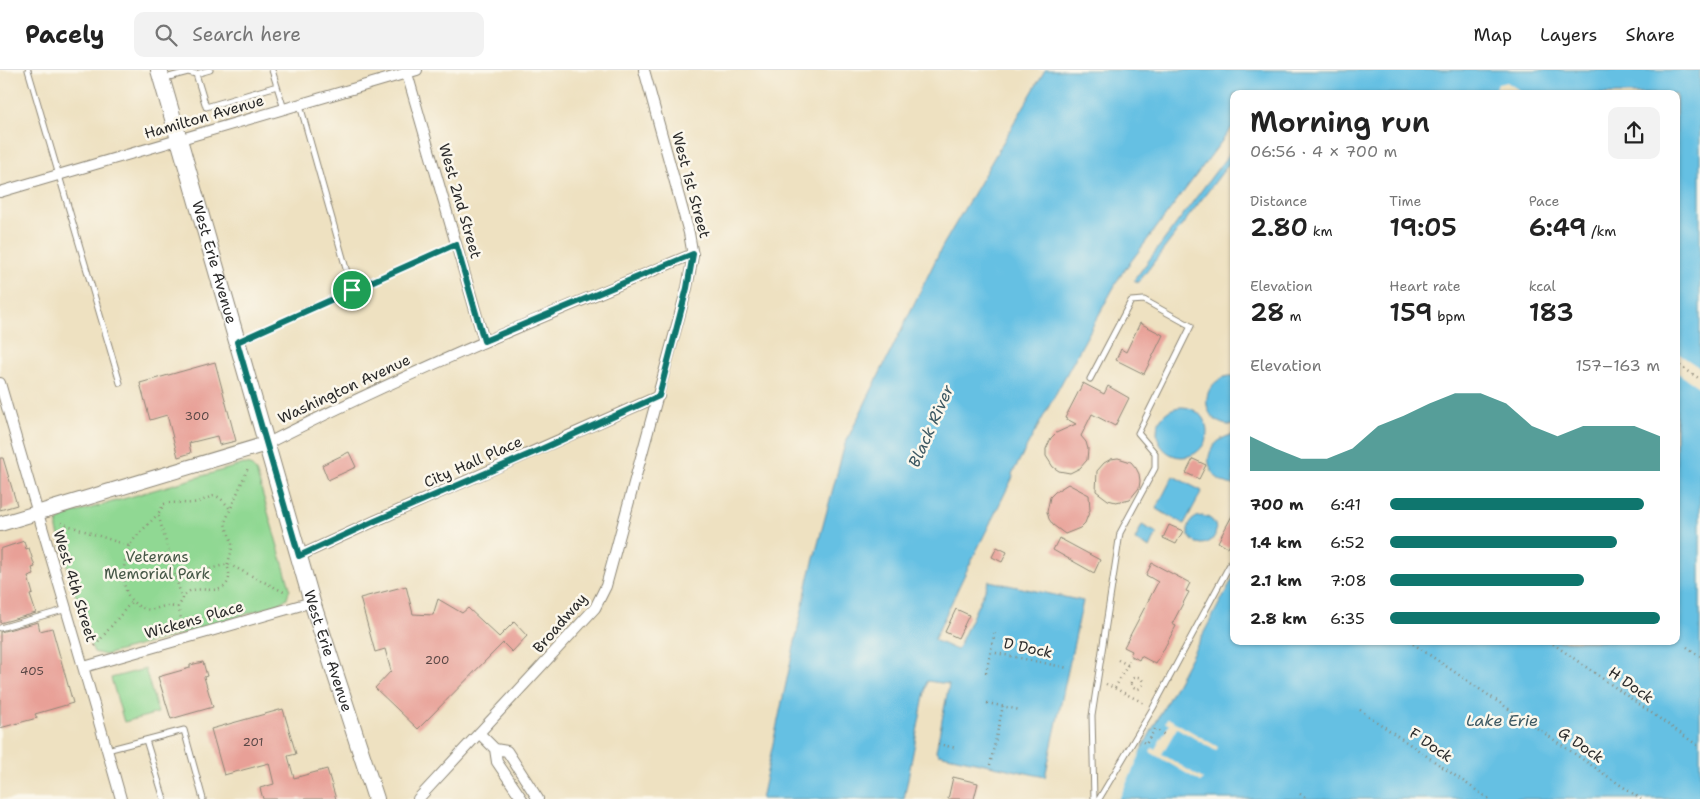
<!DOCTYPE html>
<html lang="en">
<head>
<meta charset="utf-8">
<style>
	:root { --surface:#fff; --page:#f2f2f2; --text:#222; --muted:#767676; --line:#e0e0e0; --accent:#0f766e }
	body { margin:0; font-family:"Shantell Sans",sans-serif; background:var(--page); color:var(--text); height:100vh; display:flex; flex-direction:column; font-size:19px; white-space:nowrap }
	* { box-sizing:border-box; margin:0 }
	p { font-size:16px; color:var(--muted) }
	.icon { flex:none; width:28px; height:28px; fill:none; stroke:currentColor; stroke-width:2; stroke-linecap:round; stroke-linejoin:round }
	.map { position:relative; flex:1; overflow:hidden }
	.drawer { position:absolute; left:1230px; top:20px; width:450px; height:555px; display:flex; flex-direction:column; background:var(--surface); border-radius:10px; box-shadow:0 1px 4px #0004 }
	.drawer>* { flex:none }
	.pin { position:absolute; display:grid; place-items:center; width:42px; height:42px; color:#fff; margin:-21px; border:2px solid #fff; border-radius:50%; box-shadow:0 1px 5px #0007 }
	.round { display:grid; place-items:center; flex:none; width:52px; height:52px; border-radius:10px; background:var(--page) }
	.summary { display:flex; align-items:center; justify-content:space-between; height:85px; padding:0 20px }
	h1 { font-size:28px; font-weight:600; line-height:38px }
	.figures { display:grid; grid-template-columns:repeat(3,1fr); gap:8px; height:85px; padding:5px 20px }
	.figures div { display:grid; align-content:center }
	.figures b { font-size:25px; font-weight:600 }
	.figures small { font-size:14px; font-weight:400 }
	.figures p { font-size:14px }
	.chart { height:140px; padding:10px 20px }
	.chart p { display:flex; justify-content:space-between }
	.chart svg { width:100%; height:90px; margin-top:5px; fill:var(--accent); opacity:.7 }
	ul { padding:0 20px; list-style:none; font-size:16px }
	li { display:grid; grid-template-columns:80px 60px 1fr; align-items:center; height:38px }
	li i { height:12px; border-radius:6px; background:var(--accent) }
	header { display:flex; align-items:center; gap:30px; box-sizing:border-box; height:70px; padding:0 25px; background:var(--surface); border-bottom:1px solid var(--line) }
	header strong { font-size:24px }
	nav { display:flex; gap:28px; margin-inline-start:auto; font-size:18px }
	.search { width:350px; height:45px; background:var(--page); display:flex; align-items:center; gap:12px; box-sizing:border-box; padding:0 18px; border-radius:10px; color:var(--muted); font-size:19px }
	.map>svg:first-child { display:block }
	.green { fill:#90d893; stroke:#5e825f }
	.water { fill:#65c0e3; stroke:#487687 }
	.pier { fill:#eee1c1 }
	.building { fill:#e8a097 }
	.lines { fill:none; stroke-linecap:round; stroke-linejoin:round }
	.service-casing { stroke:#8c8676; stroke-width:7 }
	.minor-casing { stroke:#8c8676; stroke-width:12 }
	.tertiary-casing { stroke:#8c8676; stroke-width:16 }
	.primary-casing { stroke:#8c8676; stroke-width:18 }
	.path { stroke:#8c8676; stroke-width:2.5; stroke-dasharray:1 4; stroke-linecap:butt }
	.service { stroke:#fff; stroke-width:5 }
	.minor { stroke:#fff; stroke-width:10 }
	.tertiary { stroke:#fff; stroke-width:14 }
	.primary { stroke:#fff; stroke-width:16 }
	.route-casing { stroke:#fff; stroke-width:10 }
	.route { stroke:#0f766e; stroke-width:6 }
	.labels { text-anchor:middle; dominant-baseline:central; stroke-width:5; stroke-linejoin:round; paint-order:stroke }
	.number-label { font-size:12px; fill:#5a4846 }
	.street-label { font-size:15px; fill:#2b2b2b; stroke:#fbf7ec }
	.park-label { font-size:15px; fill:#445645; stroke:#fbf7ec }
	.water-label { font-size:16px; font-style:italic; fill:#3c5862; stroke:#fbf7ec }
</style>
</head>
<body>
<header>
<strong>Pacely</strong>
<div class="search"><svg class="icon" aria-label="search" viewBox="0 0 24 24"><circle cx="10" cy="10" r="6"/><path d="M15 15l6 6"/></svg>Search here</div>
<nav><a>Map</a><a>Layers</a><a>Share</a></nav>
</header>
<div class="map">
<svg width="1700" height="729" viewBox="0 0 1700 729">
	<rect width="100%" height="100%" fill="#fbf7ec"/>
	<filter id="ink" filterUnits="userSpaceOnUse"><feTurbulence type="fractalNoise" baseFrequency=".02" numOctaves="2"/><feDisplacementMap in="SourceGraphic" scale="10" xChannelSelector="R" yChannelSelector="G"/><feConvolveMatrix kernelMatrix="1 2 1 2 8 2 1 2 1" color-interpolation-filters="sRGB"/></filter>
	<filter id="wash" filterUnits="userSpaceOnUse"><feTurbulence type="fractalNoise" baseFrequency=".0096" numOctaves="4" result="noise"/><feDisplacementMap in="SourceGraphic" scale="20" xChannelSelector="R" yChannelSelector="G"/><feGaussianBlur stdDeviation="1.12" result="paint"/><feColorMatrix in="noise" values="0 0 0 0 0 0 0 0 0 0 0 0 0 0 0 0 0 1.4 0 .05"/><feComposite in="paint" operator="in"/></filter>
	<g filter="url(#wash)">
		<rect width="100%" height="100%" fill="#eee1c1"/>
		<path class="green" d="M244,394l6,1 6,6 34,117 -3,10 -8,6 -94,29 -80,22 -11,-3 -6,-13 -31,-110v-6l7,-7z
			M145,599l13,44 -34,9 -13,-44z"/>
		<path class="water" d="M1045,0h655v729h-585l119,-223v65h442v-547h-442v31l-114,151 -108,198 1,3 -51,103 -28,60 23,10 32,-69 94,20 -38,176 -107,-23 -2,-3 13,-67 -22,-3 -23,118h-143l48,-222 36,-133 97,-197z
			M1234,77v10l-96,126 -4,-3z
			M1228,306h6v49c-31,3 -39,-40 -6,-49z
			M1157 362a25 25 0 1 1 50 0a25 25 0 1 1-50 0Z
			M1231,365h3l-1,50c-31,-6 -33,-41 -2,-50z
			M1173,406l29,15 -18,33 -28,-15z
			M1188 460a14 14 0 1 1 28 0a14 14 0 1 1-28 0Z
			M1142,455l15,8 -7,15 -15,-8z"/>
		<path class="pier" d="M1507,12l18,12h-28l-3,-2 4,-8z
			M1676,282l24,16v20l-24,-16z
			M1168,648l50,29 -2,4 -39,-23 -15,26 41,25 -2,3 -51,-30 2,-4 3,1 14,-24 -4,-3z
			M1141,679l-2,8 -20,42h-5z"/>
		<g id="blocks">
			<path class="building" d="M1140,253l23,12 -19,39 -28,-14 5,-11 5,3z
				M215,292l21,79 -17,4 -2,-9 -28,7 2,10 -13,4 -11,-42 -17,5 -10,-37z
				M1083,313l21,11 4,-8 21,12 -14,28 -23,-12 -11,22 5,6 2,7 -1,11 -7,8 -10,5 -11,-2 -6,-4 -7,-11v-7l5,-11 5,-5 20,-9 -11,-6z
				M349,382l7,15 -28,13 -6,-15z
				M0,388h3l14,47 -17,5z
				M1118,388l13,4 5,6 3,6 1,7 -1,7 -9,11 -14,3 -8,-2 -12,-9 1,-20 7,-8 7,-4z
				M1193,389l13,6 -7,14 -13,-6z
				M1068,414l21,11 1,15 -5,13 -5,5 -15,6 -12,-9 -4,-6 -2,-7 3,-15 5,-5z
				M1234,442v25l-6,11 -10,-6z
				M1169,455l14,6 -7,13 -13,-6z
				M1059,468l41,22 -6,13 -41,-23z
				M24,471l2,8 3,-1 6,19 -3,1 2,7 -6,2 5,17 -3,1 6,18 -36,10v-74z
				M997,477l10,5 -5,10 -10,-5z
				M1152,493l38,20 -4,8 3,1 -17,32 4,2 -20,38 -15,-8 -2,4 -9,-5 2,-4 -8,-4 34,-65 -12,-7z
				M406,516l7,28 20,1 5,-16 24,14 6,-5 31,29 15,-15 13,14 -15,16 -9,-9 -85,86 -43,-41 16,-17 -6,-22 -10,3 -15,-54z
				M956,539l13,6 -11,23 -13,-6z
				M38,552l2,9 12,-3 21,75 -38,11 2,4 -37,10v-96z
				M203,592l4,14 -3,1 9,30 -42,12 -13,-42 32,-9v-3z
				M283,639l13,45 -8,2 6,22 33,-9 9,30h-73l-3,-11 14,-4 -5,-21 -45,12 -13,-46z
				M953,707l25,6 -4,16h-26z"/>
		</g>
	</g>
	<g filter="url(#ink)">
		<use href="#blocks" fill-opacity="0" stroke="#8c8676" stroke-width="1"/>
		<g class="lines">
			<defs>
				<path id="service" d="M28,0l92,313
					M272,0l12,39
					M196,4l10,33 71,-21
					M165,8l23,-6 8,2 14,-4
					M300,35l52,185 104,-46
					M238,272l114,-52
					M1090,309l41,-78 13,-1 47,26 -53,107 17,20v15l-35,65 -28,183 2,83
					M0,558l67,-19
					M146,670l18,59
					M107,680l77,-20 19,69
					M1099,729l54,-91 81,-151"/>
				<path id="minor" d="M406,0l78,271
					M0,122l417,-122
					M0,313c40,139 82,277 121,416
					M266,374c139,-71 283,-130 427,-190
					M299,486l76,-35 284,-125
					M84,597l228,-65
					M479,663l16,16
					M418,729l177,-191 11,-22 81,-298 6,-32 -4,-23 -45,-163
					M522,729l-25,-37 -2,-13 12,2 31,48"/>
				<path id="tertiary" d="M0,454l266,-80"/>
				<g id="primary">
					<path id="s1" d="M159,0l153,532 64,197"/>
				</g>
			</defs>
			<use href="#service" class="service-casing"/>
			<use href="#minor" class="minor-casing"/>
			<use href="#tertiary" class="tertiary-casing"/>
			<use href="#primary" class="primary-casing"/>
			<path class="path" d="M1676,293l24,16
				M61,453l68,23 6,-8 23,-24
				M129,476c-7,20 -11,53 14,62 8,4 15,-1 23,-2 3,0 8,1 11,1
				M176,508l52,-14 56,28
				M182,529l-24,-85 6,-10c10,-3 18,0 28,-1 22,-3 20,-17 38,6
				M183,557l-5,-20c3,-4 6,-12 10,-15 13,-8 36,7 41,-14 1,-5 -2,-11 -1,-15 2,-7 4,-12 4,-19 -1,-7 -6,-14 -7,-22l23,-54
				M1409,571l232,158
				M1549,571l151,106
				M95,576l37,-45
				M1687,577l13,9
				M991,582l77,16
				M1118,590l10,5
				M986,603l9,-42
				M1131 613a6 6 0 1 1 12 0a6 6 0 1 1-12 0Z
				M1106,614l40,20
				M1115,618l17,-31
				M987,633l33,7
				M1360,640l129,89
				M1143,672l3,2 9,-15 10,6
				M938,674l18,4
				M990,695l13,-59
				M1300,724l7,5"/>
			<use href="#service" class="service"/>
			<use href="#minor" class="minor"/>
			<use href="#tertiary" class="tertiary"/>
			<use href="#primary" class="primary"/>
		</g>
	</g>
	<g class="lines" filter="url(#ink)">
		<defs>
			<path id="route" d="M456,174l28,97 209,-87 -6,34 -28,108 -122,55 -162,70 -76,35 -62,-214z"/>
		</defs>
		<use href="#route" class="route-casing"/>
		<use href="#route" class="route"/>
	</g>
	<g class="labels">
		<g class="number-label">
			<text x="197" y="346">300</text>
			<text x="437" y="590">200</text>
			<text x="32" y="601">405</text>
			<text x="253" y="672">201</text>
		</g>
		<g class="street-label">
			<text transform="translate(204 47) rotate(-16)">Hamilton Avenue</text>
			<text transform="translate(691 115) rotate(75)">West 1st Street</text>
			<text transform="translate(460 131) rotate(74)">West 2nd Street</text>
			<text stroke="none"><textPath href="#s1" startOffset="200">West Erie Avenue</textPath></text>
			<text transform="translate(344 319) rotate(-25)">Washington Avenue</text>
			<text transform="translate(473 392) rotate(-24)">City Hall Place</text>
			<text transform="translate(75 516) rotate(73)">West 4th Street</text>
			<text transform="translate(194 550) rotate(-16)">Wickens Place</text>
			<text transform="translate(560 553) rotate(-49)">Broadway</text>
			<text transform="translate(1028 578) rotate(12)">D Dock</text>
			<text stroke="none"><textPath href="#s1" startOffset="605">West Erie Avenue</textPath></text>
			<text transform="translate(1631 615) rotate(35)">H Dock</text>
			<text transform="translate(1431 675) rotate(34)">F Dock</text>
			<text transform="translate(1581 675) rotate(34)">G Dock</text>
		</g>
		<g class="park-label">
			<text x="157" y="487">Veterans<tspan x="157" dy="17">Memorial Park</tspan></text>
		</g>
		<g class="water-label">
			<text transform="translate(931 356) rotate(-66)">Black River</text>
			<text x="1502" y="650">Lake Erie</text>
		</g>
	</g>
</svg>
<div class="pin" style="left:352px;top:220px;background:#1e9e55"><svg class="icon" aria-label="arrive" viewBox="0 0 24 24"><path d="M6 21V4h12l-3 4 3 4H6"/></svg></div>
<section class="drawer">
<div class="summary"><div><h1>Morning run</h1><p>06:56 · 4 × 700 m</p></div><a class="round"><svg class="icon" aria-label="share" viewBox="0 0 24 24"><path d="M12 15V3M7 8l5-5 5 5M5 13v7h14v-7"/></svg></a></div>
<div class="figures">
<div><p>Distance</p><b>2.80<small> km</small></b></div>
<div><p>Time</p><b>19:05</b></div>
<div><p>Pace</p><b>6:49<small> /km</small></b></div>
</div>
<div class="figures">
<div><p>Elevation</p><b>28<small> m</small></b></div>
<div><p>Heart rate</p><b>159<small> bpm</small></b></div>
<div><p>kcal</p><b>183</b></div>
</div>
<div class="chart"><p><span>Elevation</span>157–163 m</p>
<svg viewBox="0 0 160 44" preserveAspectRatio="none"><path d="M0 44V27L10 33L20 38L30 38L40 33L50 22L60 17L70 11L80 6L90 6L100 11L110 22L120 27L130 22L140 22L150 22L160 27V44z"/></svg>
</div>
<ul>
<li><b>700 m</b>6:41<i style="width:94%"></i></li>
<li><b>1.4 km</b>6:52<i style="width:84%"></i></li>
<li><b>2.1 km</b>7:08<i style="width:72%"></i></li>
<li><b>2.8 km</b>6:35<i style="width:100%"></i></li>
</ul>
</section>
</div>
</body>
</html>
